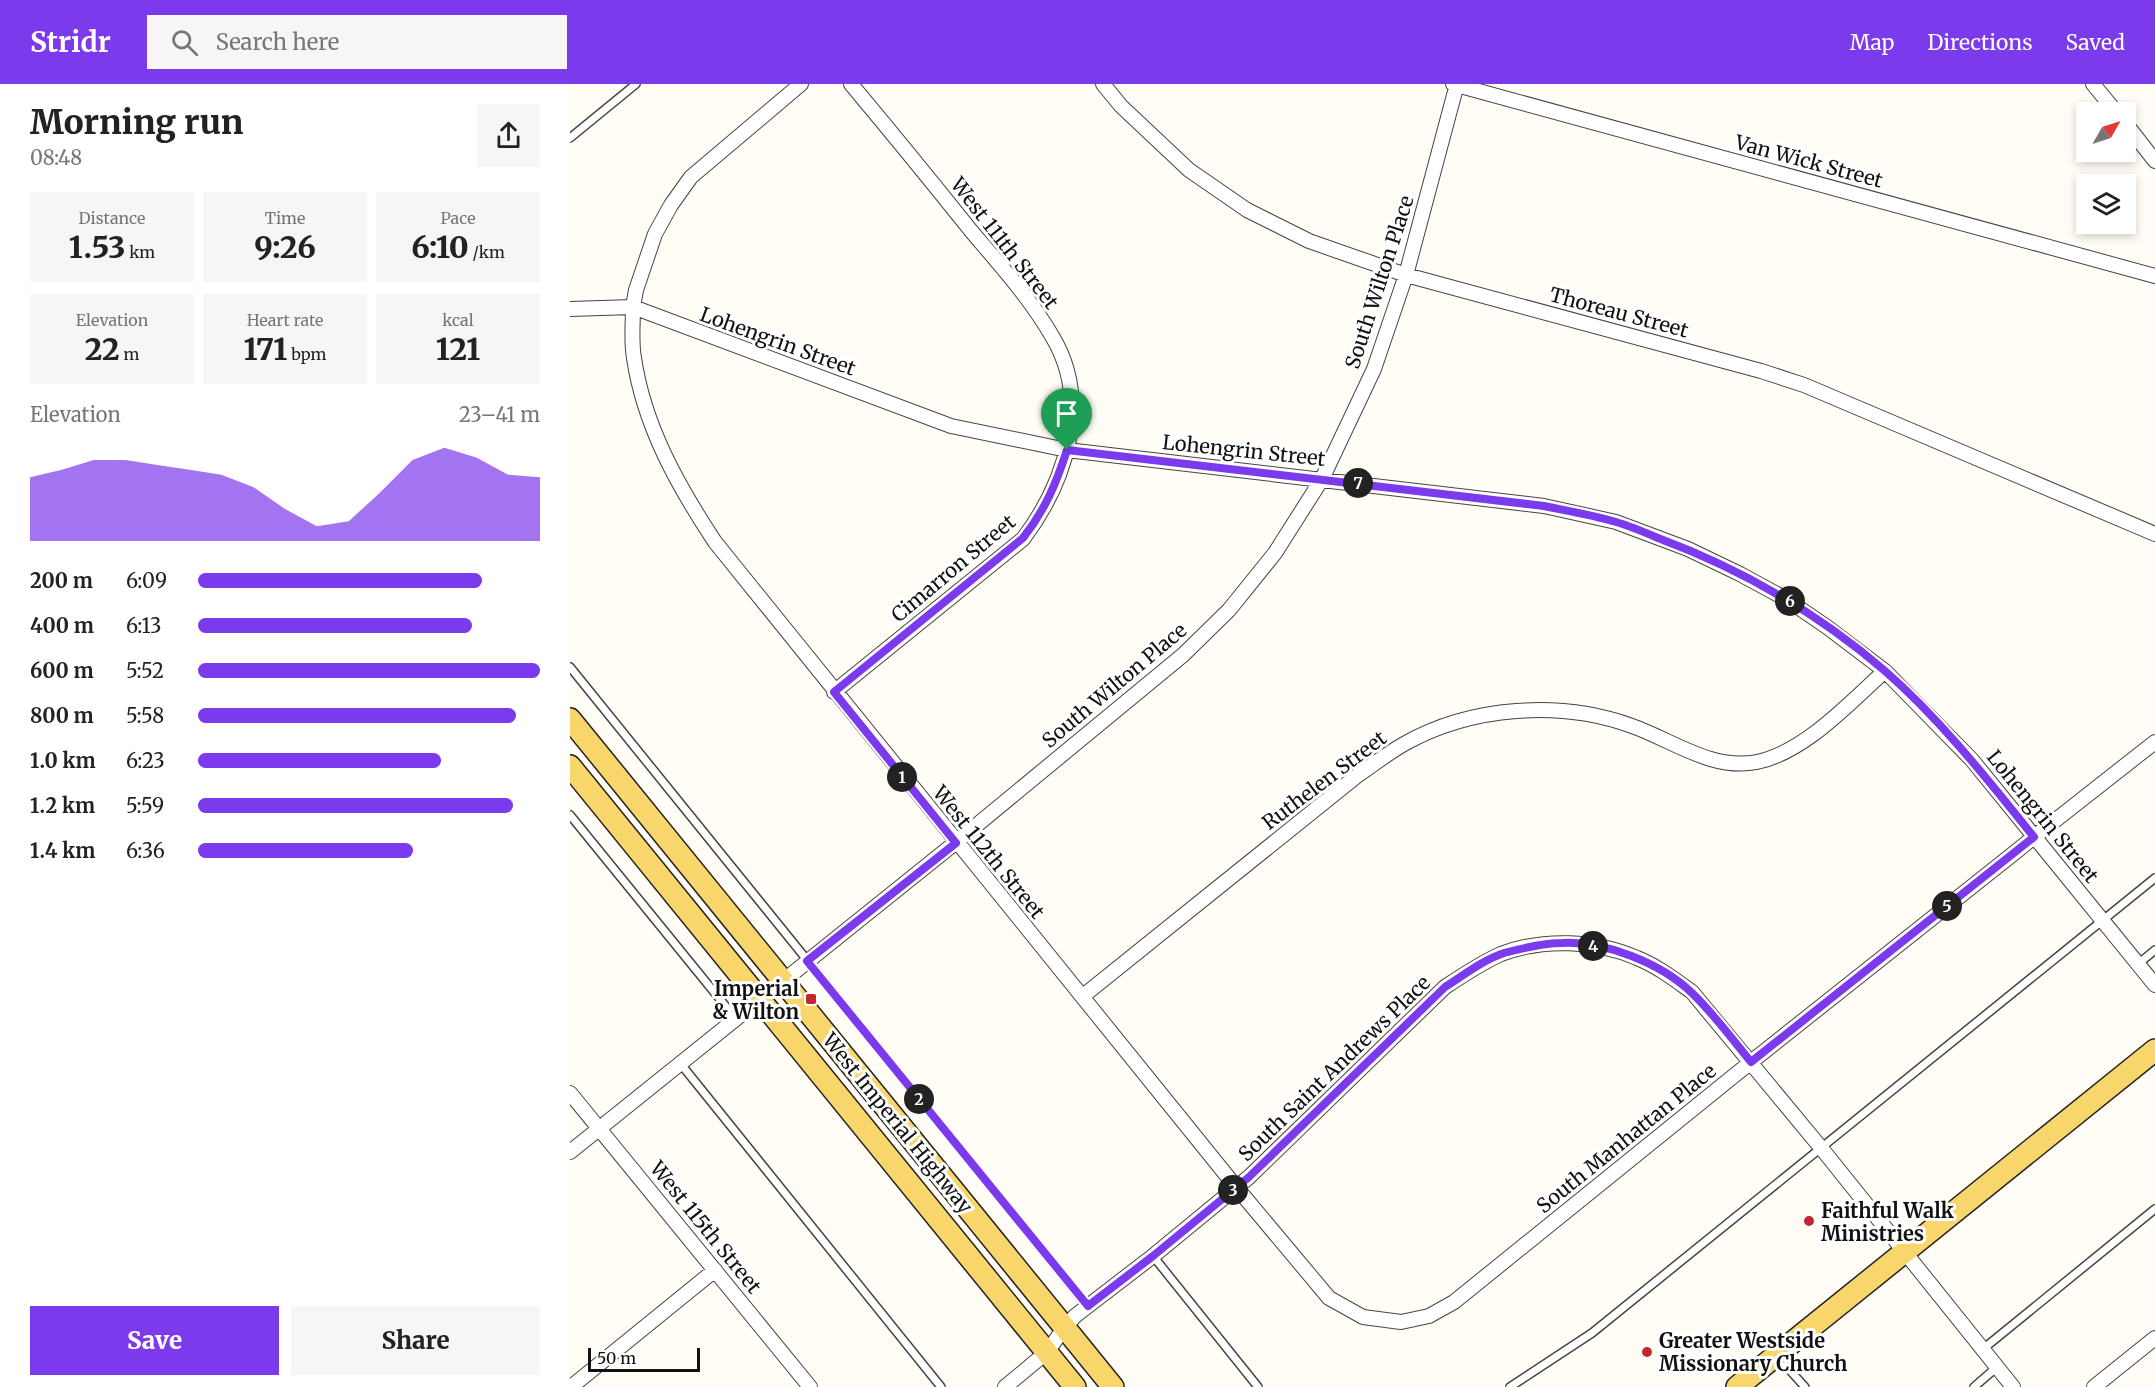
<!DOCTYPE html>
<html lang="en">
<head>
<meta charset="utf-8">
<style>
	:root { --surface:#fff; --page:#f6f6f6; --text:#222; --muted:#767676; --accent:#7c3aed }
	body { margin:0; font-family:Merriweather,serif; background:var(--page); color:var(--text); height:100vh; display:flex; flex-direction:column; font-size:22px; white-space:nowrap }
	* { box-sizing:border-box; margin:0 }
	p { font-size:20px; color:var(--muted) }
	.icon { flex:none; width:33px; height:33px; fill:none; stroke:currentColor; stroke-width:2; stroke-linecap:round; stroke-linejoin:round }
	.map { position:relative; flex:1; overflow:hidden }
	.sheet { display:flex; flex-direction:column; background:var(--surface); width:570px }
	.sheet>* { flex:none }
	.needle { width:39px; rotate:51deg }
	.controls { position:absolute; left:1506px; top:18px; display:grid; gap:12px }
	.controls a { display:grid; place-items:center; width:60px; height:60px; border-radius:0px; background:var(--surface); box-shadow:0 3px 9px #0003; font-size:30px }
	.scale { position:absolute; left:18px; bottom:15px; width:112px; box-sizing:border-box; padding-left:6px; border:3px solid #111; border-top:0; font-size:16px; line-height:21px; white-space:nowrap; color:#111; -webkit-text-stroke:4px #fff; paint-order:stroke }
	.pin { position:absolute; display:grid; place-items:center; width:51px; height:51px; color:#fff; margin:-62px -26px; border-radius:50% 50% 50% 0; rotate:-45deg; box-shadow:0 0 6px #0007 }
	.pin .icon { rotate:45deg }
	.km { position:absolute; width:30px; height:30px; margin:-15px; border-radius:50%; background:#222; color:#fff; font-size:16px; line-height:30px; text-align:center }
	.round { display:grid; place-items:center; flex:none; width:63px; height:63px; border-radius:0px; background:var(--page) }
	.overview { display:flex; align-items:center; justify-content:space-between; height:102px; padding:0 30px }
	h1 { font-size:33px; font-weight:800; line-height:45px }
	.stats { display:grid; grid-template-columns:repeat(3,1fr); gap:9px; height:102px; padding:6px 30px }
	.stats div { display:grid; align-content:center; border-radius:0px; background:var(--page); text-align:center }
	.stats b { font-size:30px; font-weight:800 }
	.stats small { font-size:16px; font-weight:400 }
	.stats p { font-size:16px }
	.chart { height:168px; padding:12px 30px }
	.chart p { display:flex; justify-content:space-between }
	.chart svg { width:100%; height:108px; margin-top:6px; fill:var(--accent); opacity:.7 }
	.button { display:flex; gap:12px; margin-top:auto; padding:12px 30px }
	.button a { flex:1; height:69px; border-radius:0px; background:var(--accent); color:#fff; font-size:24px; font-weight:800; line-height:69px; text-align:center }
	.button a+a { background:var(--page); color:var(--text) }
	ul { padding:0 30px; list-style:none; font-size:20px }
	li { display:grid; grid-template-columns:96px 72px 1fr; align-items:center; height:45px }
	li i { height:15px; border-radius:8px; background:var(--accent) }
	header { display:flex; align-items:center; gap:36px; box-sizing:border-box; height:84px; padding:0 30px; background:var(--accent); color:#fff }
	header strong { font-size:28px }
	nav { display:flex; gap:33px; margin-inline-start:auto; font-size:21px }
	.search { width:420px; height:54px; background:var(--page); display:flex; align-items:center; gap:15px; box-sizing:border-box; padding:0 21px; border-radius:0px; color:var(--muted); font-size:22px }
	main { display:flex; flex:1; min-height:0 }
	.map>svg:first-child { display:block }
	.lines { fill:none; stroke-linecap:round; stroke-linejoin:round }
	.service-casing { stroke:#444; stroke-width:10 }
	.minor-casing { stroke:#444; stroke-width:16 }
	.primary-casing { stroke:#222; stroke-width:24 }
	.service { stroke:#fff; stroke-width:7 }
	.minor { stroke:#fff; stroke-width:14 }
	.primary { stroke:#f9d66b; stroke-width:21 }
	.route-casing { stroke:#fff; stroke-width:12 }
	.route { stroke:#7c3aed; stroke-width:8 }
	.poi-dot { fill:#c4262e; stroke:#fff; stroke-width:2 }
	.labels { text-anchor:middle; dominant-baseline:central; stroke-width:6; stroke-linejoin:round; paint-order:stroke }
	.street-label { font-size:20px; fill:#111; stroke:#fff }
	.poi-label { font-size:20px; font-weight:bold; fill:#111; stroke:#fff; text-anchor:start }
</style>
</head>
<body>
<header>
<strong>Stridr</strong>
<div class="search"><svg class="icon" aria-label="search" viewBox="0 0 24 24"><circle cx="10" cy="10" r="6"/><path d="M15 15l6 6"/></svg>Search here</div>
<nav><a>Map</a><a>Directions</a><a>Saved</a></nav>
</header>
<main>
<section class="sheet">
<div class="overview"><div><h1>Morning run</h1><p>08:48</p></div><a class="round"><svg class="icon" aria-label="share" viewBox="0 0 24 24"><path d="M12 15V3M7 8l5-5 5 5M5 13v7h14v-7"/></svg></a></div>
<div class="stats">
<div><p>Distance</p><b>1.53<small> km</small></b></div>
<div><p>Time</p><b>9:26</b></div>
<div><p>Pace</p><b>6:10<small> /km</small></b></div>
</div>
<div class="stats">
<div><p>Elevation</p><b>22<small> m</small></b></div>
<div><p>Heart rate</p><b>171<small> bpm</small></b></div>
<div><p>kcal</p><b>121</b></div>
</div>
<div class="chart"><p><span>Elevation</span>23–41 m</p>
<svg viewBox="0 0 160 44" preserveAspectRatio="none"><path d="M0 44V18L10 15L20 11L30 11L40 13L50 15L60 17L70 22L80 31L90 38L100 36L110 24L120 11L130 6L140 10L150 17L160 18V44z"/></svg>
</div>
<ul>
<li><b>200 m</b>6:09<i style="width:83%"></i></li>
<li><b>400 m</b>6:13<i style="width:80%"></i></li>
<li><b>600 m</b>5:52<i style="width:100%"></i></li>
<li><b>800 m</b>5:58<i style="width:93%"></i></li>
<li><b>1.0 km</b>6:23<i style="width:71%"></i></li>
<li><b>1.2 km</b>5:59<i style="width:92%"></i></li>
<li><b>1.4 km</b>6:36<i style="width:63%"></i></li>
</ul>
<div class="button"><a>Save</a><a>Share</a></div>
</section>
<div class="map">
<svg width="1585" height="1303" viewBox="0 0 1585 1303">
	<rect width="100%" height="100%" fill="#fffdf5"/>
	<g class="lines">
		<defs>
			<path id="service" d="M0,54l66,-54
				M0,583l517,639
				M0,731l166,204
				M1568,880l17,-14
				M110,979l261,324
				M583,1172l105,131
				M1413,1265l172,-140
				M1208,1273l27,30
				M940,1303l82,-54 563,-455
				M1404,1303l23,-20"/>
			<path id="minor" d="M533,0l18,22 68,64 58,40 62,31 97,34 355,96 43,14 351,149
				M883,0l702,192
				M1523,0l23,28
				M1556,40l29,37
				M0,225l63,-2 3,-17 19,-56 16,-29 20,-28 110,-93
				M264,608l189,-153c43,-57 69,-137 29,-203 -22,-38 -52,-71 -80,-104 -40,-50 -80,-99 -121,-148
				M1585,658l-121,95 -16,13 -267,212 -297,240 -25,14 -28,6 -38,-5 -34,-19 -93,-111 -521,-645c-37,-56 -71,-116 -81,-184 -3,-16 -1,-34 -1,-51l318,119 116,24 477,56 72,16 72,27 52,25 46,25 41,28 58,44 87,89 183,225
				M513,912l275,-221c15,-10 30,-22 46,-31 67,-38 156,-44 228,-18 40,14 80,45 125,36 48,-10 92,-59 128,-91
				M0,1009l240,294
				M0,1068l385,-309 228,-188 46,-45 46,-57 47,-74 52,-110 32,-94 51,-191
				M1,1303l144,-117
				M435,1303l42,-35 18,-25 10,-11 78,-60 96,-79 196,-190c18,-12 36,-24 56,-33 42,-16 95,-14 136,4 20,8 37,21 55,34l130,157 191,238
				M1524,1303l61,-49"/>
			<path id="primary" d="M0,635l543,668
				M0,682l505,621
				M1167,1303l418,-337"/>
		</defs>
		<use href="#service" class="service-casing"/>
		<use href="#minor" class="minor-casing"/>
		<use href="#primary" class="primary-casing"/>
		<use href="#service" class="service"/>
		<use href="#minor" class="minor"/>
		<use href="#primary" class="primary"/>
	</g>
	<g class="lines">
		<defs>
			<path id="route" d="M497,366l477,56c24,5 48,9 72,16 14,4 28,10 42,16 83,31 160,75 227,133 56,49 103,109 149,166l-283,225c-19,-23 -38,-49 -59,-69 -31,-30 -87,-52 -130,-50 -19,0 -39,5 -58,10 -21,7 -40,22 -59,34l-196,190 -96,79 -65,50 -281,-345 149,-118 -122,-151 189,-154c22,-28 33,-54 44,-88z"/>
		</defs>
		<use href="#route" class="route-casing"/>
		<use href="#route" class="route"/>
	</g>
	<g class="poi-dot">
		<rect x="235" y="909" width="12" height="12" rx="3"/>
		<circle cx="1239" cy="1137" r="6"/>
		<circle cx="1077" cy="1268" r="6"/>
	</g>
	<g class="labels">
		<g class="street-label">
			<text transform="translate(1239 77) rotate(15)">Van Wick Street</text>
			<text transform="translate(435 159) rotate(52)">West 111th Street</text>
			<text transform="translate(809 198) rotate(-72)">South Wilton Place</text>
			<text transform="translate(1049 228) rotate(15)">Thoreau Street</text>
			<text transform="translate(208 257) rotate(20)">Lohengrin Street</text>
			<text transform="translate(674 366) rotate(6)">Lohengrin Street</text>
			<text transform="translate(383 484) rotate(-40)">Cimarron Street</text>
			<text transform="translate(544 601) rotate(-40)">South Wilton Place</text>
			<text transform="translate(754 696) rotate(-37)">Ruthelen Street</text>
			<text transform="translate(1473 732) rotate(51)">Lohengrin Street</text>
			<text transform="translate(419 768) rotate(51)">West 112th Street</text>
			<text transform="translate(764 984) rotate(-44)">South Saint Andrews Place</text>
			<text transform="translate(328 1039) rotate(51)">West Imperial Highway</text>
			<text transform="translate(1056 1054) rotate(-39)">South Manhattan Place</text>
			<text transform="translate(136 1143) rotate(51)">West 115th Street</text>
		</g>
		<g class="poi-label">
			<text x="229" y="904" text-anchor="end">Imperial<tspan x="229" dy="23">&amp; Wilton</tspan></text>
			<text x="1251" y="1126">Faithful Walk<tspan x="1251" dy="23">Ministries</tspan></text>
			<text x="1089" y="1256">Greater Westside<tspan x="1089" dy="23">Missionary Church</tspan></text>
		</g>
	</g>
</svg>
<div class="controls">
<a><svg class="needle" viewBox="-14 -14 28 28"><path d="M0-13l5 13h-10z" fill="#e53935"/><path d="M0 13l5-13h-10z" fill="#767676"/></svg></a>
<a><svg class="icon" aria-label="layers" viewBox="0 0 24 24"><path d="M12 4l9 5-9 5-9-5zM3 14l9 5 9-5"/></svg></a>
</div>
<div class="scale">50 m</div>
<div class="pin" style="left:497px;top:366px;background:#1e9e55"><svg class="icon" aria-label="arrive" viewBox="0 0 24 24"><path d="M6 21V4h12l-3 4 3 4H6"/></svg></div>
<b class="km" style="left:332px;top:693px">1</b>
<b class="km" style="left:349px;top:1015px">2</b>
<b class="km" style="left:663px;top:1106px">3</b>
<b class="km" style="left:1023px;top:862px">4</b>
<b class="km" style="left:1377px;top:822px">5</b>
<b class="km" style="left:1220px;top:517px">6</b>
<b class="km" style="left:788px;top:399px">7</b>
</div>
</main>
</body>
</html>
